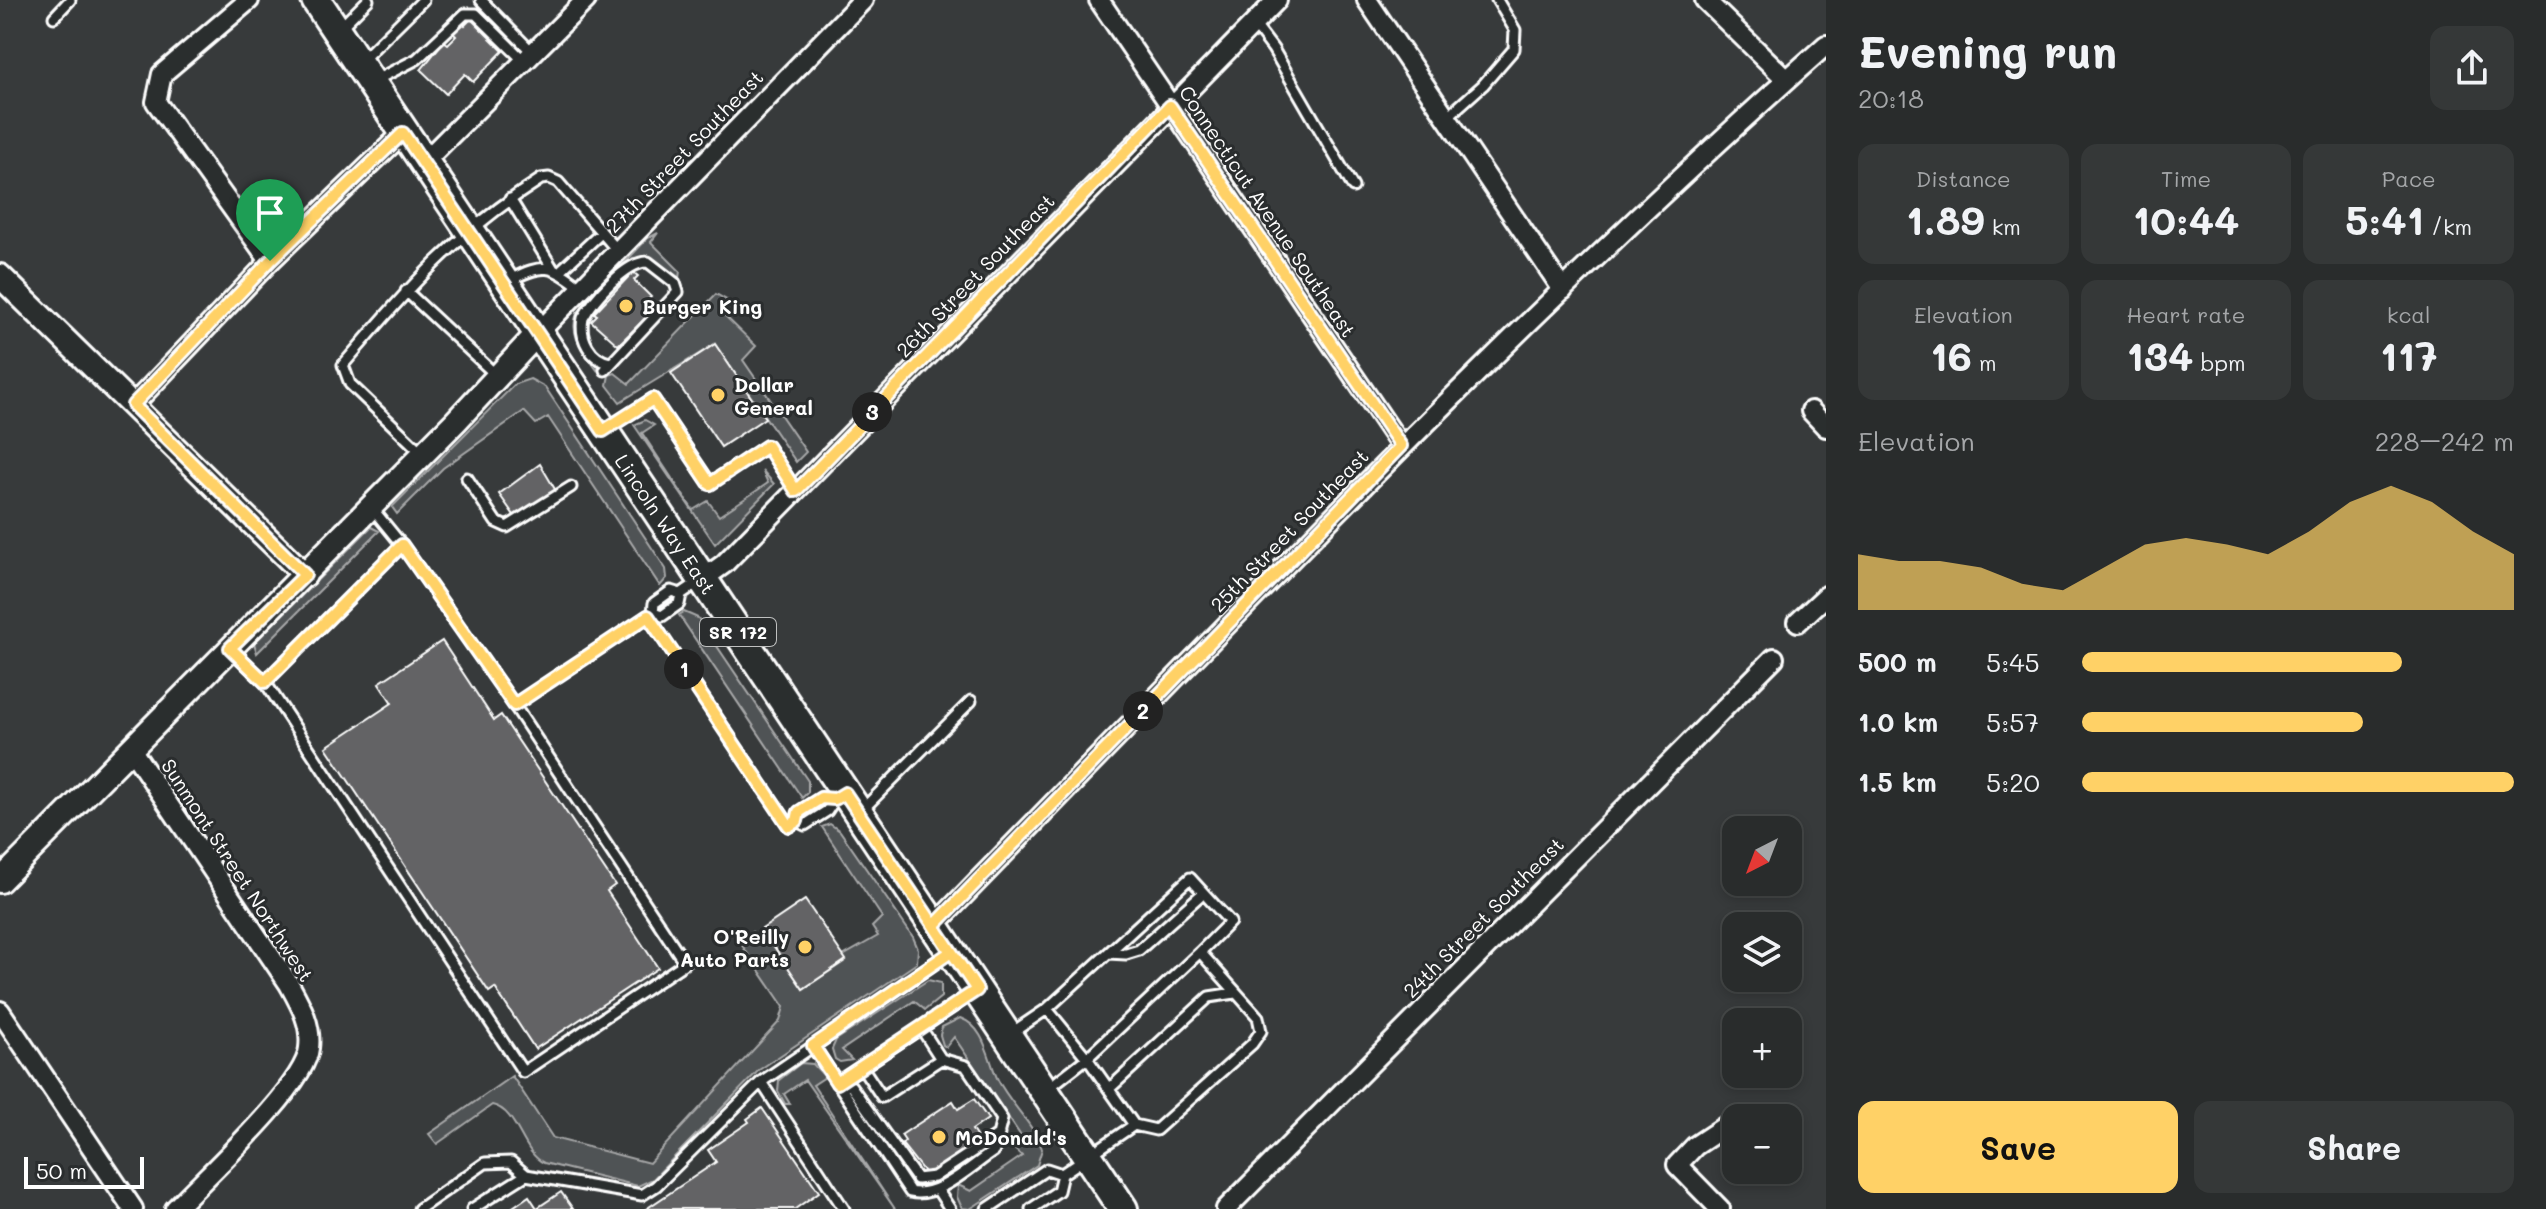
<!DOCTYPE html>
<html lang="en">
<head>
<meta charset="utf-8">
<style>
	:root { --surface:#292c2c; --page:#353838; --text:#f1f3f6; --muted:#a5a7a9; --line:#454848; --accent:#ffd166 }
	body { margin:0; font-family:Mali,sans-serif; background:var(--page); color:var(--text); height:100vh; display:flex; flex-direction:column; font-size:30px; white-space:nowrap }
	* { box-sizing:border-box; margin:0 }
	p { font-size:26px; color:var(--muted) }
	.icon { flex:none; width:44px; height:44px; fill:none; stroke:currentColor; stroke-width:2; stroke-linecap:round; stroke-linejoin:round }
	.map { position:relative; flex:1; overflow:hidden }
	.sheet { display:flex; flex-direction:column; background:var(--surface); width:720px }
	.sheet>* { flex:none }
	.needle { width:52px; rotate:222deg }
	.fabs { position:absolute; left:1722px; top:816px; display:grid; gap:16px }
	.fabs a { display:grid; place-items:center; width:80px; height:80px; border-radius:16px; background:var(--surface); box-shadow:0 4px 12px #0003,0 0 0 2px var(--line); font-size:40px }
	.scale { position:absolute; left:24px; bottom:20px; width:120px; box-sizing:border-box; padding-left:8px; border:4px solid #fff; border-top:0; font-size:22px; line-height:28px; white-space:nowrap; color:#fff; -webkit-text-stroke:6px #2a2d2e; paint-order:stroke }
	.pin { position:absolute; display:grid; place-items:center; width:68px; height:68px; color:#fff; margin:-82px -34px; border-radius:50% 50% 50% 0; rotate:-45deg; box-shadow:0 0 8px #0007 }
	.pin .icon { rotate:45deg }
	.km { position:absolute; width:40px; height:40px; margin:-20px; border-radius:50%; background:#222; color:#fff; font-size:22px; line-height:40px; text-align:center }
	.round { display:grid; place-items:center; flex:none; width:84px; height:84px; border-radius:16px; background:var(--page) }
	.summary { display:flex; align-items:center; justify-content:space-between; height:136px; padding:0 32px }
	h1 { font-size:44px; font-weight:700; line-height:60px }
	.metrics { display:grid; grid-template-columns:repeat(3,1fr); gap:12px; height:136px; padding:8px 32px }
	.metrics div { display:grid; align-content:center; border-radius:16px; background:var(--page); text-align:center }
	.metrics b { font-size:40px; font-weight:700 }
	.metrics small { font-size:22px; font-weight:400 }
	.metrics p { font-size:22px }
	.chart { height:224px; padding:16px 32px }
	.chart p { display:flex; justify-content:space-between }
	.chart svg { width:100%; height:144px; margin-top:8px; fill:var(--accent); opacity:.7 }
	.cta { display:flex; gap:16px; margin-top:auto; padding:16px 32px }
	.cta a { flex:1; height:92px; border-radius:16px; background:var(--accent); color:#111; font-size:32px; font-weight:700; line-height:92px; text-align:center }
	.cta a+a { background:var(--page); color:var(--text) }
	ul { padding:0 32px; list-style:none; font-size:26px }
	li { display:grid; grid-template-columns:128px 96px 1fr; align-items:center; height:60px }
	li i { height:20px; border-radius:10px; background:var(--accent) }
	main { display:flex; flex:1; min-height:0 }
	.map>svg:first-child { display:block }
	.green { fill:#505354; stroke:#a8a9aa; stroke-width:2 }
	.building { fill:#636465; stroke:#fff; stroke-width:2 }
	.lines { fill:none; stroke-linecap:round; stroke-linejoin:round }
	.service-casing { stroke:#fff; stroke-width:15 }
	.minor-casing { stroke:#fff; stroke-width:24 }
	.tertiary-casing { stroke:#fff; stroke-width:28 }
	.primary-casing { stroke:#fff; stroke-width:34 }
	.service { stroke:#2a2d2e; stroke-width:9 }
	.minor { stroke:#2a2d2e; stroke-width:18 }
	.tertiary { stroke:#2a2d2e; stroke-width:22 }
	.primary { stroke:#2a2d2e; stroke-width:28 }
	.route-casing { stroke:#fff; stroke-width:16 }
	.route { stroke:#ffd166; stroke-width:10 }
	.poi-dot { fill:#ffd166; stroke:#2a2d2e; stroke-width:3 }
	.labels { text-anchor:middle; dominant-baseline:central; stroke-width:6; stroke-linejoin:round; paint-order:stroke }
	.shield { fill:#2a2d2e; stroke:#bfc0c0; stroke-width:2 }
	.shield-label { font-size:18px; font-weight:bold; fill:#fff }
	.street-label { font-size:20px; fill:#fff; stroke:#2a2d2e }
	.poi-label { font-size:20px; font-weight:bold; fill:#fff; stroke:#2a2d2e; text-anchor:start }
</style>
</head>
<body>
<main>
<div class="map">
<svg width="1826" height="1209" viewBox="0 0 1826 1209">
	<rect width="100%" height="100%" fill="#373a3b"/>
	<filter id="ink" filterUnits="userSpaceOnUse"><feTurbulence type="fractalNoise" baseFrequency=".0125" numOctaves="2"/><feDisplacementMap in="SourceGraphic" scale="16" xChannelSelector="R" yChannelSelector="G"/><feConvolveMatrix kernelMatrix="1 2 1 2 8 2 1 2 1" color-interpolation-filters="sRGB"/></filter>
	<g filter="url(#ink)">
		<path class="green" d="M658,233l-7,9 29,29 -1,7 -27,-19 -19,-1 -54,57v25l21,24 -3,6c-13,-19 -29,-34 -20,-57l71,-75z
			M716,294l14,8 -9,10 35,34 -13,14 63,92 -10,10 -81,-118 -95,58 -13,-17 2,-10 6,-2 14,11z
			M530,379l15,8 121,182 1,9 -7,8 -112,-169 -12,7 -12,-13 -81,57 -46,46 -5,-7 123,-123z
			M645,420l9,5 -12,8 51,77 15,-9 11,15 49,-33 -6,-13 12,14 -59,60 -81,-119z
			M371,527l8,4 -122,122 -3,-10z
			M684,612l14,6 110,163v11l-6,6 -123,-183z
			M830,824l10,7 73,106 5,12 -1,14 -158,107 -106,109 -15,7 -94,-23c-23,-11 -26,-53 -52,-58l-55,39 -8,-10 83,-58 41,62 96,25 131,-142 4,-14 -45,-66 13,-9 7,11 9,-6 35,52 42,-28 -2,-5 35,-20 -6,-9 10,-10 -60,-90z
			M928,980l13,3v14l-16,13 -11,-9 -72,49 10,10 -12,2 -5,-3 -3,-10 4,-9z
			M960,1018c26,9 28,42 38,62 12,24 36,44 44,69l-5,16 -67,44 -8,-1 -5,-11 1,-12 13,6 51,-35 -10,-9 11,-8 -69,-102 -8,10 -3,-2 -3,-10 2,-8z
			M801,1063l12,1 12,13 -12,8 82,124 -90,-129 -21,14 6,10h-5l-7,-13 1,-11z"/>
		<path class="building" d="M454,14l11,11 6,-6 32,32 -30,31 -8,-8 -19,20 -25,-24 23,-29 4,3 8,-8 -12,-12z
			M633,272l5,4 -4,4 17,17 -4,4 8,8 -37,36 -27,-24 6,-6 -3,-2z
			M715,344l50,74 -44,29 -50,-74z
			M540,464l16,27 -40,27 -17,-24z
			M442,641l52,79 7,-5 114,170 -8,6 51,77 -123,81 -40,-61 -6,4 -163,-245 66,-44 -13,-20z
			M805,900l41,60 -43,29 -41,-60z
			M974,1099l14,20 -16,11 6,9 -4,3 4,6 -50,29 -26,-33 3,-3 -4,-6 52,-34 5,8z
			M762,1108l57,84 -24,17h-149l70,-47 -8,-12 41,-28 -2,-3z
			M561,1192l12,17h-63l19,-13 8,12z"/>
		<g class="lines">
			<defs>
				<path id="service" d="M481,0l52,53
					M54,17l16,-17
					M1254,24l19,25 80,138
					M339,29l29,-29
					M360,62l63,-62
					M374,81l43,-22 48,-45h11l48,47
					M1445,119l38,-34 31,-36 1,-19 -18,-30
					M510,199l43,70
					M560,271l41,-38
					M510,280c33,-17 42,-16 71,8
					M406,291l91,85
					M605,370l73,-78 -3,-9 -27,-21c-22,-1 -55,38 -65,56 -4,20 7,41 27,45
					M606,429l47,-30 57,85 57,-38 29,45
					M423,454l-73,-70 -7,-19c65,-77 112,-131 198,-186l8,-1 9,4 59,68
					M467,478l29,44 11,5 64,-40
					M371,507l31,38
					M681,594l-10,-3 -17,12 -1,10 9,3 17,-12 2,-10 19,-13
					M230,648l35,34 137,-137 112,160 171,258 -162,109 -258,-390
					M514,705l134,-89 141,210 8,-5 2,-9 22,-14 14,1 -8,12 -22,14 -8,-4
					M861,811l110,-110
					M1108,953l18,1 13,-4 64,-57
					M1047,1009l40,49 47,67
					M921,1028l54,-36
					M1010,1034l37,-25 143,-131 40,44 -30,30
					M813,1046l97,146c28,7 61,-26 84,-41l8,-32 -36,-53 -25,-7 -20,-31 -84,55
					M862,1067l20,30 59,-38
					M761,1082l83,127
					M837,1083l14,3 66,93 17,-2 65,-43
					M1109,1089l100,-92 26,-4
					M937,1189l13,20
					M419,1209l66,-46 26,-1 15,13
					M472,1209l54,-34 116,20 14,-9 105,-104 187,-128
					M987,1209l60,-40 15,5
					M1031,1209l27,-18 4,-17 72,-49 22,5 96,-86 9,-13 -3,-14 -58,-65 -113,106 -41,32"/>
				<path id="minor" d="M249,0l-87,74 -6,28 114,159
					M1099,0l302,446
					M1367,0l196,290
					M1705,0l82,80
					M423,163l163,-163
					M537,334l326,-334
					M133,405l137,-144 133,-128
					M1811,411l15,16
					M703,579l21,-15 553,-564
					M1798,622l28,-26
					M131,749l158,235c11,20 23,40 20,64 -3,38 -104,129 -134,161
					M934,926c291,-299 579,-603 892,-881
					M0,1011l133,198
					M1226,1209l548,-551
					M1720,1209l-43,-44 18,-19 41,-27"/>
				<path id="tertiary" d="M0,276l305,299
					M0,881l456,-460 81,-87"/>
				<g id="primary">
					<path id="s1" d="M316,0l807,1209"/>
				</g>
			</defs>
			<use href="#service" class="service-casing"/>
			<use href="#minor" class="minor-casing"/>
			<use href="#tertiary" class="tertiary-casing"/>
			<use href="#primary" class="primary-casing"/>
			<use href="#service" class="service"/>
			<use href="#minor" class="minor"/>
			<use href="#tertiary" class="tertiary"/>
			<use href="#primary" class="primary"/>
		</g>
	</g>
	<g class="lines" filter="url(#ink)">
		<defs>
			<path id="route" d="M270,261l-137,144 172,170 -75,73 35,34 137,-137 112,160 134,-89 141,210 8,-5 2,-9 22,-14 14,1 10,-6 14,21 118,176 -140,93 -24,-37 138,-94 -17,-26 467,-480 -231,-340 -374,385 -29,-45 -57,38 -57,-85 -50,32 -200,-298 -133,128"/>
		</defs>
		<use href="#route" class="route-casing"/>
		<use href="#route" class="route"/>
	</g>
	<g class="poi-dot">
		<circle cx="626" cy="306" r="8"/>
		<circle cx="718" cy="395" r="8"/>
		<circle cx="805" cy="947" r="8"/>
		<circle cx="939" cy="1137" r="8"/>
	</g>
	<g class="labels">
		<rect class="shield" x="700" y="618" width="76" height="28" rx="6"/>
		<g class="shield-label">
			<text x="738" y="632">SR 172</text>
		</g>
		<g class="street-label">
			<text transform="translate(684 151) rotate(-46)">27th Street Southeast</text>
			<text transform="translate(1268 211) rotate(56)">Connecticut Avenue Southeast</text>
			<text transform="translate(975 275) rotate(-46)">26th Street Southeast</text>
			<text stroke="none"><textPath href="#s1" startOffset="630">Lincoln Way East</textPath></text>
			<text transform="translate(1289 530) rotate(-46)">25th Street Southeast</text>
			<text transform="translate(238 870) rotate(57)">Sunmont Street Northwest</text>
			<text transform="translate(1483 917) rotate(-45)">24th Street Southeast</text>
		</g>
		<g class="poi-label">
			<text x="642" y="306">Burger King</text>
			<text x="734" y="384">Dollar<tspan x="734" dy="23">General</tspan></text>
			<text x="789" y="936" text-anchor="end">O'Reilly<tspan x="789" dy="23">Auto Parts</tspan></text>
			<text x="955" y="1137">McDonald's</text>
		</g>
	</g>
</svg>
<div class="fabs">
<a><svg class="needle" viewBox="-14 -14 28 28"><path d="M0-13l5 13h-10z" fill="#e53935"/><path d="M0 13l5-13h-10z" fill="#a5a7a9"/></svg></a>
<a><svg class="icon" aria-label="layers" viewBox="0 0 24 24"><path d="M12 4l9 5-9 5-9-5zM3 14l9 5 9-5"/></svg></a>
<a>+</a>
<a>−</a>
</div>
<div class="scale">50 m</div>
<div class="pin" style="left:270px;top:261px;background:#1e9e55"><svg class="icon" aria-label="arrive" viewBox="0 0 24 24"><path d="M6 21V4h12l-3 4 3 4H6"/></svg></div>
<b class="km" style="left:684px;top:669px">1</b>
<b class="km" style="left:1143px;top:711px">2</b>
<b class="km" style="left:872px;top:412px">3</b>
</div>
<section class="sheet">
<div class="summary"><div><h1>Evening run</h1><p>20:18</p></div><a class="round"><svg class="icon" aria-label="share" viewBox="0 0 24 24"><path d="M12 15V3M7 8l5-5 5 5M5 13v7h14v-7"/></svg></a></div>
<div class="metrics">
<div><p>Distance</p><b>1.89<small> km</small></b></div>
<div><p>Time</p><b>10:44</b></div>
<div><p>Pace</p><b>5:41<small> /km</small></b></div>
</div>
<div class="metrics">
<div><p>Elevation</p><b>16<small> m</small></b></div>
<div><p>Heart rate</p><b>134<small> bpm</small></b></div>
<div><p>kcal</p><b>117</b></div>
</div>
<div class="chart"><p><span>Elevation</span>228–242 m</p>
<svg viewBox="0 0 160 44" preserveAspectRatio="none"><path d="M0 44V27L10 29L20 29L30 31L40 36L50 38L60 31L70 24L80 22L90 24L100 27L110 20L120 11L130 6L140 11L150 20L160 27V44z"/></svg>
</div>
<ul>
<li><b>500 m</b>5:45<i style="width:74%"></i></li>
<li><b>1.0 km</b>5:57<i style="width:65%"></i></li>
<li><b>1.5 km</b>5:20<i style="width:100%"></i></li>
</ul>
<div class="cta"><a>Save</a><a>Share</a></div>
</section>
</main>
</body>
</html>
